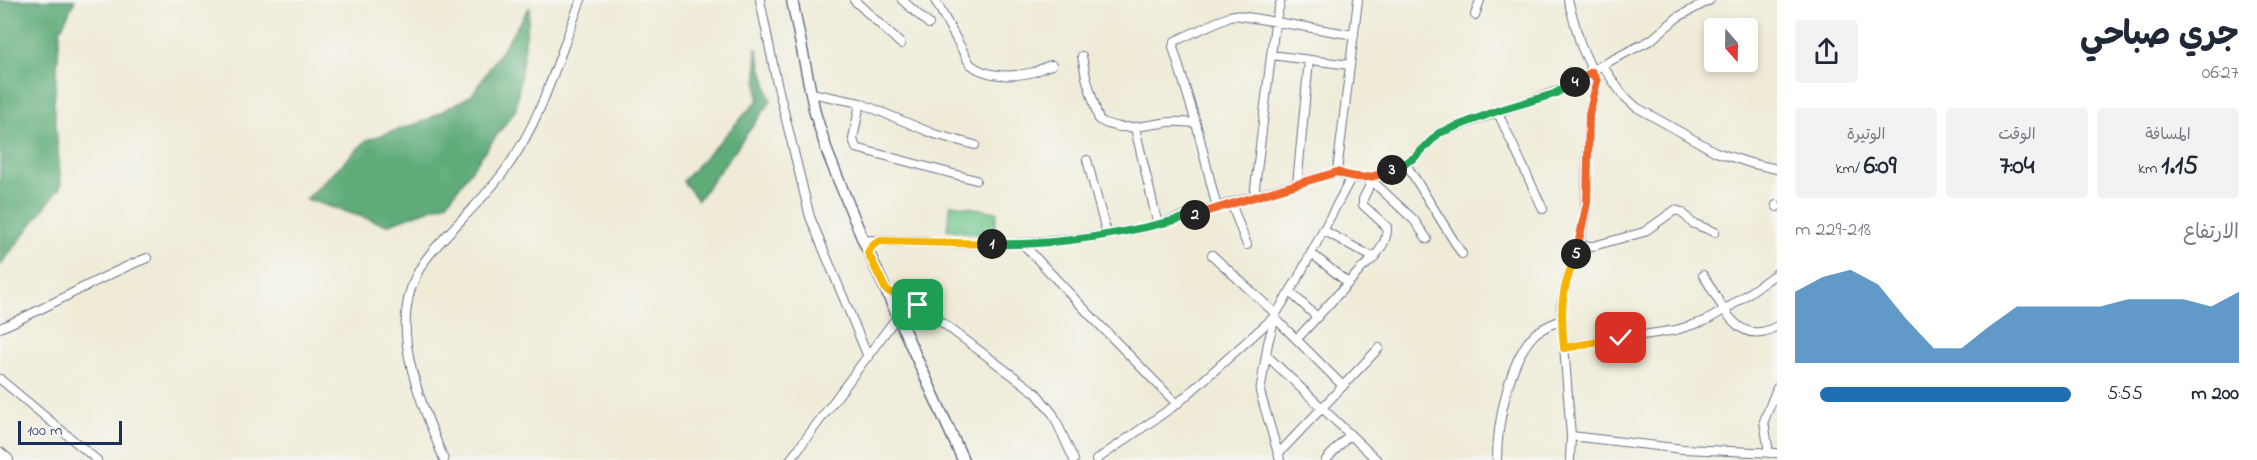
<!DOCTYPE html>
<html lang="ar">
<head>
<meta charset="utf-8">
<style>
	:root { --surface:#fff; --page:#f2f2f3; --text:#1f2937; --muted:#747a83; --accent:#1f6fb2 }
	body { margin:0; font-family:"Indie Flower","Playpen Sans Arabic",sans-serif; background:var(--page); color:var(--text); direction:rtl; height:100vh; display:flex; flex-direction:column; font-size:22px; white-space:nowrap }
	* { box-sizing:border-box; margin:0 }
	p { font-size:20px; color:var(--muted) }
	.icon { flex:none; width:33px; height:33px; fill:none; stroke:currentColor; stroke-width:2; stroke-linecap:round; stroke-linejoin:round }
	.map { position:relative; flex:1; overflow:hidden; direction:ltr }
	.panel { display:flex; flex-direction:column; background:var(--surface); width:480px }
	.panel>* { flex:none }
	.needle { width:39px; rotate:160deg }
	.fabs { position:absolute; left:1704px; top:18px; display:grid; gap:12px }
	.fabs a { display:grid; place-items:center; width:54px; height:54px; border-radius:6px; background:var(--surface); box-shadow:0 3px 9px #0003; font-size:30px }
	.scale { position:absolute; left:18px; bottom:15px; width:104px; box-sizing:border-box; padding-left:6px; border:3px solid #1b2f5e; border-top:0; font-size:16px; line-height:21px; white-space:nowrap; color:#1b2f5e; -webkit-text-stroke:4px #f6f6f2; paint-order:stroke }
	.pin { position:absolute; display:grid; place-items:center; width:51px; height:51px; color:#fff; margin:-26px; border-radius:12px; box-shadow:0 3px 9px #0006 }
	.km { position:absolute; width:30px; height:30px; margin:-15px; border-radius:50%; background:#222; color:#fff; font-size:16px; line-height:30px; text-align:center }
	.round { display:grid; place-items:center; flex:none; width:63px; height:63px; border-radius:6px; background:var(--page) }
	.overview { display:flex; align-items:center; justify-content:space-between; height:102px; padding:0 18px }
	h1 { font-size:33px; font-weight:700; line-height:45px }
	.figures { display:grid; grid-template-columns:repeat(3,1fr); gap:9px; height:102px; padding:6px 18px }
	.figures div { display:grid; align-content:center; border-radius:6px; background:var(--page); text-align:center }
	.figures b { font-size:26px; font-weight:700 }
	.figures small { font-size:16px; font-weight:400 }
	.figures p { font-size:16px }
	.chart { height:168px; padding:12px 18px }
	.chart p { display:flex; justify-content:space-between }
	.chart svg { width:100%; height:108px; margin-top:6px; fill:var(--accent); opacity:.7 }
	ul { padding:0 18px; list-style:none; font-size:20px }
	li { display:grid; grid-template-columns:96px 72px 1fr; align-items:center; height:45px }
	li i { height:15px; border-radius:8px; background:var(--accent) }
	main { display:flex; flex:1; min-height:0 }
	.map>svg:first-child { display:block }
	.green { fill:#73c88d; stroke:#477c76; stroke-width:1.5 }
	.forest { fill:#5eac78; stroke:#3c6e6b; stroke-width:1.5 }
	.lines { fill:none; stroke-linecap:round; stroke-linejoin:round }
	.minor-casing { stroke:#657188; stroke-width:10 }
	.major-casing { stroke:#657188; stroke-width:13 }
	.highway-casing { stroke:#657188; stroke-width:14 }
	.minor { stroke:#fff; stroke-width:8 }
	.major { stroke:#fff; stroke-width:10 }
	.highway { stroke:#fff; stroke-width:12 }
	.split-1-casing { stroke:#fff; stroke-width:12 }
	.split-2-casing { stroke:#fff; stroke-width:12 }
	.split-3-casing { stroke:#fff; stroke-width:12 }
	.split-4-casing { stroke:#fff; stroke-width:12 }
	.split-5-casing { stroke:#fff; stroke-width:12 }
	.split-6-casing { stroke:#fff; stroke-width:12 }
	.split-1 { stroke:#f5b400; stroke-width:8 }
	.split-2 { stroke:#22a559; stroke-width:8 }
	.split-3 { stroke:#f0652b; stroke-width:8 }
	.split-4 { stroke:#22a559; stroke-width:8 }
	.split-5 { stroke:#f0652b; stroke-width:8 }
	.split-6 { stroke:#f5b400; stroke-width:8 }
</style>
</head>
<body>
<main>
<section class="panel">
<div class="overview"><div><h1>جري صباحي</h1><p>06:27</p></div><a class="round"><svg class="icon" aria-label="share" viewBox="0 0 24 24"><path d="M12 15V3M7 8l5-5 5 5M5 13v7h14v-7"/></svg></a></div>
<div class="figures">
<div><p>المسافة</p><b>1.15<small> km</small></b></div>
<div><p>الوقت</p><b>7:04</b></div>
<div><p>الوتيرة</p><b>6:09<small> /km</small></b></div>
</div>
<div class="chart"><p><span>الارتفاع</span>218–229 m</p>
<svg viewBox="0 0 160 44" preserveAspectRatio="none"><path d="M0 44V15L10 9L20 6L30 12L40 26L50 38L60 38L70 29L80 21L90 21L100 21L110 21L120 18L130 18L140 18L150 21L160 15V44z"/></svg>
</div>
<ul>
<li><b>200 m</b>5:55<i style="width:91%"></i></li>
</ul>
</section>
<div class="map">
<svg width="1777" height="460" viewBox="0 0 1777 460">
	<rect width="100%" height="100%" fill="#f6f6f2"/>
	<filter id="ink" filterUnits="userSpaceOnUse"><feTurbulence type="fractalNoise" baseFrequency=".0167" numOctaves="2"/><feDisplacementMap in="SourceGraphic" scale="12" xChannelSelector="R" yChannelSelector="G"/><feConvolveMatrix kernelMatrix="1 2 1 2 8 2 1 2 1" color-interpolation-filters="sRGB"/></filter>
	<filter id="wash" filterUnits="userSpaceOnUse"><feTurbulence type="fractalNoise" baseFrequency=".008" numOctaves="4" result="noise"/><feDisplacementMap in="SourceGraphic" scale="24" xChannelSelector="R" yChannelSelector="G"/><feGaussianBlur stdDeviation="1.35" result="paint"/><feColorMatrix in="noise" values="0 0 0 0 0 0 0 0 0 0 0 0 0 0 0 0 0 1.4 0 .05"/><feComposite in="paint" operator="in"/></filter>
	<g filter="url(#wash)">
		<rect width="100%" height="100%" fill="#efebd7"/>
		<path class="green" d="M951,204l46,8 -4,25 -46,-8z"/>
		<path class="forest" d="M0,0h75l-15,31 -6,73 7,82 -61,80z
			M530,7l-14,102 -69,94 -60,22 -81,-26 61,-59 58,-19 47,-26z
			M756,47l15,54 -73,99 -15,-19 75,-81z"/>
	</g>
	<g filter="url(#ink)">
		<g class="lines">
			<defs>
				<path id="minor" d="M760,0l16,79 34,138 58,140
					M854,0l47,44
					M902,0l27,24
					M935,0l35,64c17,14 43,13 64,8 6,-2 11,-6 18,-7
					M1568,0l13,46 16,35 -8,34 -4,101 -6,30 -11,29 -7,31 10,130 112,13 94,4
					M1475,15l5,-15
					M1271,55l79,10
					M1082,56l4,21 13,43c25,14 46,4 72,2 8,-1 16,1 25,1
					M1602,65l20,29 14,13 80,45 34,11 27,6
					M811,93l49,10 74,31 41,11
					M860,103l-7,36 3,9 120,32
					M1497,111l46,98
					M1135,128l23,97
					M1087,160l20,75
					M1406,164l56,90
					M1337,172l21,-172
					M1369,178l45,42 13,19
					M1297,184l12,-124
					M1254,196l21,-173 6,-23
					M1231,203l16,42
					M1776,205l1,2
					M1217,208l-21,-85 -23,-76 2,-6 55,-25 5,-1 119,20
					M1323,230l51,28
					M863,240l133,5 83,-6 65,-11 193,-56 14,6h18l21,-7 24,-13 25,-25 124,-44 39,-24 49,-25 27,-23 32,-17
					M1022,243l69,73 86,88
					M1579,246h14l51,-14 31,-22 7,2 10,11 23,9
					M1311,253l37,30
					M1212,255l64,59
					M1703,275c19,27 33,75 74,51
					M886,290l38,19 112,84 17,21 21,46
					M1290,292l27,25
					M0,328c50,-21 96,-50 147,-70
					M1297,339l66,-72c12,-8 25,-25 24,-40l-24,-22v-6l9,-18
					M1564,347l112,-17 29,-9 23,-13 49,-35
					M1266,355l111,105
					M0,379l97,81
					M1279,453l100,-105
					M1769,453l-5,-32 13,-33
					M444,460c-24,-63 -65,-145 -14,-206 25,-30 56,-56 78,-88 35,-49 51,-111 73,-166
					M790,460l103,-138
					M1096,460l81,-56 97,-87 69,69
					M1280,460l-20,-68 8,-49 8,-29 22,-36 53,-100
					M1326,460l24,-26
					M1497,460c0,-36 12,-102 39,-127 8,-6 16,-9 25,-13
					M1570,460l1,-24"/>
				<path id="major" d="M792,0l23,113 13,41 35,86 100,220"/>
				<path id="highway" d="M0,454l7,6"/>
			</defs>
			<use href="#minor" class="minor-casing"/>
			<use href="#major" class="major-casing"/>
			<use href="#highway" class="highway-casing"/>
			<use href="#minor" class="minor"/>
			<use href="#major" class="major"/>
			<use href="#highway" class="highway"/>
		</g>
	</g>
	<g class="lines" filter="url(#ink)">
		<defs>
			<path id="split-1" d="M918,305l-32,-15 -18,-37 4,-7 7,-5 113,3"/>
			<path id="split-2" d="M992,244c69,2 137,-11 203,-29"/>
			<path id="split-3" d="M1195,215l142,-43c21,8 34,7 55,-2"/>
			<path id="split-4" d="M1392,170l22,-12 25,-25 58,-22 57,-17 21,-12"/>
			<path id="split-5" d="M1575,82l17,-10 5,9 -8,34 -2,88 -11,51"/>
			<path id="split-6" d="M1576,254c-15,38 -16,53 -12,94l57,-10"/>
		</defs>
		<use href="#split-1" class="split-1-casing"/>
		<use href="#split-2" class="split-2-casing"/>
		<use href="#split-3" class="split-3-casing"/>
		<use href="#split-4" class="split-4-casing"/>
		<use href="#split-5" class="split-5-casing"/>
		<use href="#split-6" class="split-6-casing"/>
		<use href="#split-1" class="split-1"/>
		<use href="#split-2" class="split-2"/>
		<use href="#split-3" class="split-3"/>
		<use href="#split-4" class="split-4"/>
		<use href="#split-5" class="split-5"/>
		<use href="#split-6" class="split-6"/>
	</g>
</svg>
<div class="fabs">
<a><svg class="needle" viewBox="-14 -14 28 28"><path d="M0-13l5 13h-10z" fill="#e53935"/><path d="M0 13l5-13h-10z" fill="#747a83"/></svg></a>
</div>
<div class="scale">100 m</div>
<div class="pin" style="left:918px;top:305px;background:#1e9e55"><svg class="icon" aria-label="arrive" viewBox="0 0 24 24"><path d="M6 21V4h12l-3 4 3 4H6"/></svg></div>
<div class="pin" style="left:1621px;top:338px;background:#d93025"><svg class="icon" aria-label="check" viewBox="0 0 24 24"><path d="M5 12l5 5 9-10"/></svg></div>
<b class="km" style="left:992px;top:244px">1</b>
<b class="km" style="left:1195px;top:215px">2</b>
<b class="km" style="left:1392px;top:170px">3</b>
<b class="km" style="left:1575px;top:82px">4</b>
<b class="km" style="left:1576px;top:254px">5</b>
</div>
</main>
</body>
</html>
